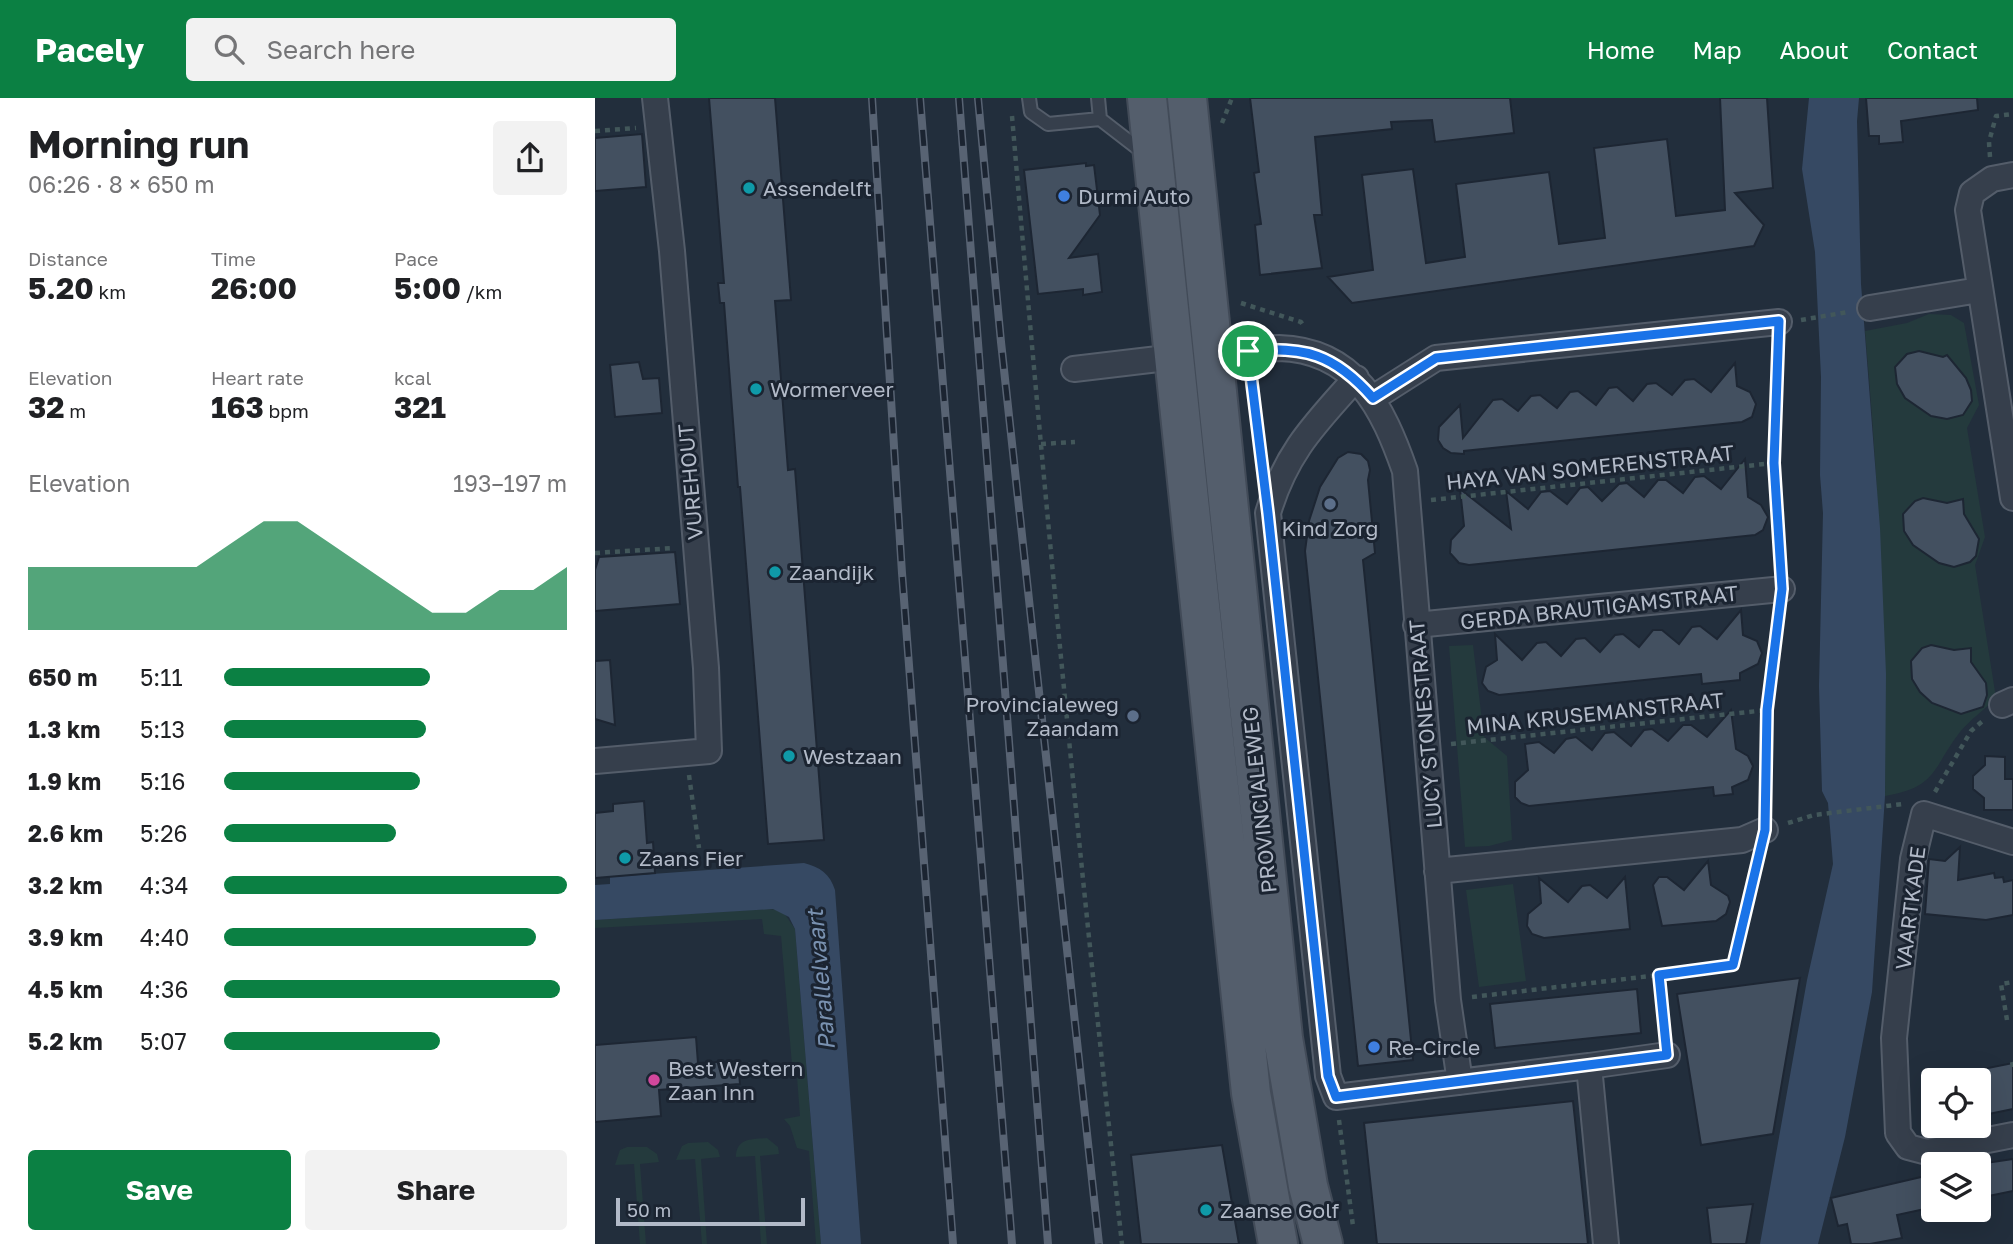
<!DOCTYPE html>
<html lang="en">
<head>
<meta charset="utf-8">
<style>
	:root { --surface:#fff; --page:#f2f2f2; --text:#202124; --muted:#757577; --accent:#0b8043 }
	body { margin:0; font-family:"Golos Text",sans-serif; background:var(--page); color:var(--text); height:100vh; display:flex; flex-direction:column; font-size:26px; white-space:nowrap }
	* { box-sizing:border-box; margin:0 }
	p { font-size:23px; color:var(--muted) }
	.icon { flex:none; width:38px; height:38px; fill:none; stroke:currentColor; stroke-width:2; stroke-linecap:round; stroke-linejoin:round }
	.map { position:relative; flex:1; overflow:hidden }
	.details { display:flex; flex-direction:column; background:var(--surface); width:595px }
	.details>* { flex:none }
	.buttons { position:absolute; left:1326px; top:970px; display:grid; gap:14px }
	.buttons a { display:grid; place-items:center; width:70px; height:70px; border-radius:7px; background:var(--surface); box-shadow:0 7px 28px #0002; font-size:35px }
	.scale { position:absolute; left:21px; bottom:18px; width:189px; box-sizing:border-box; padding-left:7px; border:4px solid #b2bac8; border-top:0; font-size:19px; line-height:24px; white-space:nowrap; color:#b2bac8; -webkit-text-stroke:5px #1b2431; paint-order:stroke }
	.pin { position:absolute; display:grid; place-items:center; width:60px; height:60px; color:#fff; margin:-30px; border:4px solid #fff; border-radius:50%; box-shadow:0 2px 7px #0007 }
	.round { display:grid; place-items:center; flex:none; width:74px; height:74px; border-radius:7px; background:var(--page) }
	.headline { display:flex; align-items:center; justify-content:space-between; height:119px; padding:0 28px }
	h1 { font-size:38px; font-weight:700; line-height:52px }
	.stats { display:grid; grid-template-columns:repeat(3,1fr); gap:10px; height:119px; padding:7px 28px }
	.stats div { display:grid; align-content:center }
	.stats b { font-size:30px; font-weight:700 }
	.stats small { font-size:19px; font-weight:400 }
	.stats p { font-size:19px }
	.chart { height:196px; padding:14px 28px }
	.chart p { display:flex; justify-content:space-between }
	.chart svg { width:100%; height:126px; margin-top:7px; fill:var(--accent); opacity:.7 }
	.button { display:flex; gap:14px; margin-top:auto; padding:14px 28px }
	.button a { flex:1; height:80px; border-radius:7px; background:var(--accent); color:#fff; font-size:28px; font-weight:700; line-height:80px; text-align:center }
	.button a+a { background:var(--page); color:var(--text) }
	ul { padding:0 28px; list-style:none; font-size:23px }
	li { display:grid; grid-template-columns:112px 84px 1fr; align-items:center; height:52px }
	li i { height:18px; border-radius:9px; background:var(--accent) }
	header { display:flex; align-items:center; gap:42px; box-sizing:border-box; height:98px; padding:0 35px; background:var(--accent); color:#fff }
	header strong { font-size:33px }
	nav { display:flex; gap:38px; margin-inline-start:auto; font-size:24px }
	.search { width:490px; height:63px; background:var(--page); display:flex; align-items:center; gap:18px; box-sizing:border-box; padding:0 24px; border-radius:7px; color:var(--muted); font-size:26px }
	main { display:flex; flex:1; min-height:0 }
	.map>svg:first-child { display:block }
	.green { fill:#243a3d }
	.water { fill:#364963 }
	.building { fill:#435060; stroke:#1d2633; stroke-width:2 }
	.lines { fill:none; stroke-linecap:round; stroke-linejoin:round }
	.lane-casing { stroke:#545d6a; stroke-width:16 }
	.street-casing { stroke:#545d6a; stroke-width:28 }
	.primary-casing { stroke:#424b58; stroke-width:42 }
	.path { stroke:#42575a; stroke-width:4.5; stroke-dasharray:5 5; stroke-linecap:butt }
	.lane { stroke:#363f4c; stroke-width:12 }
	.street { stroke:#363f4c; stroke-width:24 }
	.primary { stroke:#545e6c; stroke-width:38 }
	.rail-casing { stroke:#586373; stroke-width:8 }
	.rail { stroke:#1b2431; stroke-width:5; stroke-dasharray:16; stroke-linecap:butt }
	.route-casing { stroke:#fff; stroke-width:14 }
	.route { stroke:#1a73e8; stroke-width:9 }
	.culture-dot { fill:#0f9aa8; stroke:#1b2431; stroke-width:2.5 }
	.shop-dot { fill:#3f7fe0; stroke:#1b2431; stroke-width:2.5 }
	.service-dot { fill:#5c6f8a; stroke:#1b2431; stroke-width:2.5 }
	.hotel-dot { fill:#d1479c; stroke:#1b2431; stroke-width:2.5 }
	.labels { text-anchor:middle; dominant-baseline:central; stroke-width:6; stroke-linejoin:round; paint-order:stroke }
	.poi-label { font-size:21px; fill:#b2bac8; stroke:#1b2431; text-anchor:start }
	.street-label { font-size:21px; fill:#b2bac8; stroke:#1b2431 }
	.water-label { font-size:23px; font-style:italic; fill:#7991b0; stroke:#1b2431 }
</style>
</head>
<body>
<header>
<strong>Pacely</strong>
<div class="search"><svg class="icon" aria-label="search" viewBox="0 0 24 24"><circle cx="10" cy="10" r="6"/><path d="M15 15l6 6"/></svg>Search here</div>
<nav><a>Home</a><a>Map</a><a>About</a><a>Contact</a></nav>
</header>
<main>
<section class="details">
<div class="headline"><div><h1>Morning run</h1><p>06:26 · 8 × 650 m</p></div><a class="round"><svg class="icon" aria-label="share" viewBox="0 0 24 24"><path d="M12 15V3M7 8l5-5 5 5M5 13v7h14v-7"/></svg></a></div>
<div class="stats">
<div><p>Distance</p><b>5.20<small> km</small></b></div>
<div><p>Time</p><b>26:00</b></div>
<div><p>Pace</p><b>5:00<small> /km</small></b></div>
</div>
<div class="stats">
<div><p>Elevation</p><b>32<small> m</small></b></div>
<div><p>Heart rate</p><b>163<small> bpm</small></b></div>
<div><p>kcal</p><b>321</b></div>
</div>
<div class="chart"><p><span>Elevation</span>193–197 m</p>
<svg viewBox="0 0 160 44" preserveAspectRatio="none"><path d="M0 44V22L10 22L20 22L30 22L40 22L50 22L60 14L70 6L80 6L90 14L100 22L110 30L120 38L130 38L140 30L150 30L160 22V44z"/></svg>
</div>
<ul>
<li><b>650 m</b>5:11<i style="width:60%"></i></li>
<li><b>1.3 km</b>5:13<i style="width:59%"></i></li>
<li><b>1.9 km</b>5:16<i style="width:57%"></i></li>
<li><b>2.6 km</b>5:26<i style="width:50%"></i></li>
<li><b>3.2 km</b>4:34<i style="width:100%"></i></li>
<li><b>3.9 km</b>4:40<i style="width:91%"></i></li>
<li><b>4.5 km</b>4:36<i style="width:98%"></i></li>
<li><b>5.2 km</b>5:07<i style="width:63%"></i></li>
</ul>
<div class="button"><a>Save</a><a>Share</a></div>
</section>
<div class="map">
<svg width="1418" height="1146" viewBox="0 0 1418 1146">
	<rect width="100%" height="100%" fill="#222e3c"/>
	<path class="green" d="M1334,216l22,1 13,8 15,82 -12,23 18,109 -10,28 21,133c-11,11 -26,22 -36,34 -28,36 -22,55 -75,64 1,-155 -6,-310 -20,-465l42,-8z
		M878,547l11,92 23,19 5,84 -23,6 -24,1 -16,-201z
		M918,786l13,97 -47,6 -13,-97z
		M169,811l18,1 13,19 26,315h-5l-7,-93 -12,-3 -7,-22 -6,-7 16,-3 -3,-39 -4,-1 -12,-140 -17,-2 -2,-15 -167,9v-8z
		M172,1040l11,9 1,7 -19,2 7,88h-6l-6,-88 -19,1c0,-19 16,-18 31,-19z
		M113,1044l10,8 2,7 -19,2 6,85h-5l-7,-85 -19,1 6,-14 6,-3z
		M32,1049h20l10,7 2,8 -19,2 6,80h-6l-6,-80 -19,1 5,-15z"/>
	<path class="water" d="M1214,0h50l-2,23 4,163 19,244 6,146 -1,122 -13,196 -27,145 -27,107h-58l47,-264 26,-116 -5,-61 -6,-12 -3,-105 4,-173 -3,-38 1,-98 -6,-125 -13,-83z
		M209,765c16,4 26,11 31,27l26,354h-40l-26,-315 -6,-12 -16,-8 -178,11v-35l15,-1v-7z"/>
	<path class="building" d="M114,0h66l16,202 -16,1 13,169 7,-1 29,371 -56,4 -28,-357h-2l-14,-184h-4l-2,-20h6z
		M655,0h260l4,35 -79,9 -3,-22 -41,2 1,7 -77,8 7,78h-8l8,53 -62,7 -5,-50 6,-1 -7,-51 5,-1z
		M1125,0h47l6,90 -38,5 29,32 -10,21 -402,57 -24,-26 45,-7 -11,-95 51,-6 13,94 39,-6 -9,-73 93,-12 10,72 46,-6 -11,-90 73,-9 9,77 49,-6z
		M1271,0h111l1,12 -77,11 2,21 -24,2v-8h-10z
		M47,36l4,53 -51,4v-53z
		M491,65v3l8,-1 6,50 -31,43 29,-4 4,38 -19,3v-6l-45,5 -14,-124z
		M1324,253l24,6 4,-2 19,23 5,12 1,11 -9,14 -16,4 -16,-3 -26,-18 -8,-14 -2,-17 12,-13z
		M44,264l4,17 16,-1 3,35 -47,4 -5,-52z
		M1140,265l2,23 13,6 6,12 -4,13 -10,5 -278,29v3l-13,-1 -8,-5 -5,-8 1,-13 21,-22 3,33 30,-38 9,-1 16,12 13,-15 9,-1 17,13 13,-16 8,-1 18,14 13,-17 8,-1 16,14 14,-17 9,-1 16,12 13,-15 9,-1 17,13z
		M753,354l13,2 7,7 2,9 -2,10 7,73 -12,7 50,500 -55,6 -53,-515 4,-30 11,-34 18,-29z
		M1150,361l3,38 13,8 7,12 -5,13 -8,5 -286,30 -10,-2 -9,-10 1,-13 13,-14 -4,-37 51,40 -5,-38 22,18 13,-17 9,-1 17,13 13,-16 8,-1 14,14 17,-17 8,-1 17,14 14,-17h8l17,13 12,-16 9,-1 17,13z
		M1328,400l24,5 16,-4 1,15 15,25 -3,17 -6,6 -16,5 -15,-4 -26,-18 -9,-14 -1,-17 12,-13z
		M80,454l5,52 -85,7v-41l4,-13z
		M1146,512l2,25 14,6 5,12 -4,11 -18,9v7l-38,4 -1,-10 -202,21 -11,-4 -6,-8 4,-16 11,-7 -2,-26 27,26 15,-17 9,-1 15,14 15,-17 9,-1 15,14 15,-17 8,-1 16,13 14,-17h9l17,14 13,-17 8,-1 17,13z
		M1336,547l23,5 17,-2v14l15,21 1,12 -4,12 -22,7 -29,-11 -12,-11 -8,-13 -1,-18 11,-13z
		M15,562l5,65 -20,-6v-58z
		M1136,612l5,39 12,7 5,10 -5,14 -16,7 1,7 -19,2 -1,-9 -184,19 -8,-3 -6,-6v-15l13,-12 -3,-26 14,-2 15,11 12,-14 10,-2 16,13 13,-17 9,-1 17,14 13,-16 8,-1 16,12 15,-16h8l16,12z
		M1390,658l20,1v22h8v31h-29v-12l-11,-9v-13l12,-11z
		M49,703l3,42 6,-1 2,31 -60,5v-65l18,-2v-7z
		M1365,749l-2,33 36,-7 1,5 8,-1 1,5 9,-2v35l-27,5 -61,-6 4,-55 16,2z
		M1113,763l3,24 17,11 2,6 -4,12 -10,7 -54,5 -9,-41 6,-8h8l17,13z
		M1030,779l5,52 -86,9 -12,-4 -5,-8 1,-12 13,-11 -2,-25 29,24 14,-16 8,-1 17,13z
		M1205,880l-27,156 -72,11 -24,-151z
		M1042,891l4,44 -146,15 -5,-44z
		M101,939l2,26 40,-2 2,23 -81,6 2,26 -66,6v-77z
		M1418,965v46l-34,7v-22l9,-1 -5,-24z
		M978,1003l15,143h-211l-13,-121z
		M627,1047l17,99h-98l-10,-89z
		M1418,1061v32l-34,7v-34z
		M1339,1076v33l-37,8 5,23 -32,6h-19l-4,-20 -9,2 -7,-28z
		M1158,1106l-7,40h-35l-4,-36z"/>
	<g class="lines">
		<defs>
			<path id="lane" d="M434,0l2,14 17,12 52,-5
				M503,0l2,21 44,34"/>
			<path id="street" d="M1418,77l-21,4 -20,14 -4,17 45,288
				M1275,210l109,-18
				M618,256c22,-2 44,-6 66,-6 76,2 104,60 126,123l43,529 12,82
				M479,271l101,-12
				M761,280c-41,46 -70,74 -88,135l60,563 8,21 253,-31 17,178
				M778,300l63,-40 343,-36
				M821,527l366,-36
				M1407,607l11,-5
				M0,663l114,-10 -3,-83 -34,-417 -17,-153
				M1418,744l-89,-28 -11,45 -19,179 4,95 10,14 19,5 86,-17
				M842,773l305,-31 23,-10
				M994,968l78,-11"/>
			<path id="primary" d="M552,0l104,995 27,151
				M592,0l96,940 25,148 15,58"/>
		</defs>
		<use href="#lane" class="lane-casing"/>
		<use href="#street" class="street-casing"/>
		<use href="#primary" class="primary-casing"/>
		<path class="path" d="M417,18c32,377 68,753 110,1128
			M627,25l10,-25
			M0,33l41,-3
			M1395,59l-1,-15 7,-26 17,-2
			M646,205l60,19 3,5
			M1206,222l47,-8
			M1183,248l-4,117 6,102
			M655,274l11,89
			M446,346l34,-2
			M836,402l343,-37
			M0,455l79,-5
			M856,646l316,-34
			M94,677l10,73
			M1340,694l36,-61 14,-12
			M1170,711l2,-99 12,-98
			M1193,725l26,-8 89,-11
			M877,899l187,-22
			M1412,922l-6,-36 12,-2
			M1070,935l-6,-58 74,-10 25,-106
			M1417,964l1,5
			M744,1022l14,106"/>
		<use href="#lane" class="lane"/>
		<use href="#street" class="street"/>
		<use href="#primary" class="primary"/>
		<defs>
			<path id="rail" d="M277,0l30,475 51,671
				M325,0l92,1146
				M364,0l89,1146
				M383,0l23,244 98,902"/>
		</defs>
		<use href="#rail" class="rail-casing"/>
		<use href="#rail" class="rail"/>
	</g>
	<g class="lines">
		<defs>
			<path id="route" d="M1184,223l-5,142 8,126 -15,121 -2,120 -32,135 -74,10 8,80 -331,42 -8,-21 -60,-563 -20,-162c57,-5 86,3 125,47l63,-40z"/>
		</defs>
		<use href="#route" class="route-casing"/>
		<use href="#route" class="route"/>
	</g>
	<g class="culture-dot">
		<circle cx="154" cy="90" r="7"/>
		<circle cx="161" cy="291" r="7"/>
		<circle cx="180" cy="474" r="7"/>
		<circle cx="194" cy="658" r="7"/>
		<circle cx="30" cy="760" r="7"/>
		<circle cx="611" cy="1112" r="7"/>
	</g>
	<g class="shop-dot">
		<circle cx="469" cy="98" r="7"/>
		<circle cx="779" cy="949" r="7"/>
	</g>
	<g class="service-dot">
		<circle cx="735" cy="406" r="7"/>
		<circle cx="538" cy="618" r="7"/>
	</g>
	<circle class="hotel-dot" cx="59" cy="982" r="7"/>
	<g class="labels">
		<g class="poi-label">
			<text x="168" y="90">Assendelft</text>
			<text x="483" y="98">Durmi Auto</text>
			<text x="175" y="291">Wormerveer</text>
			<text x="735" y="430" text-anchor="middle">Kind Zorg</text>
			<text x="194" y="474">Zaandijk</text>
			<text x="524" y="606" text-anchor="end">Provincialeweg<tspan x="524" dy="24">Zaandam</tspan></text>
			<text x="208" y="658">Westzaan</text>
			<text x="44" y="760">Zaans Fier</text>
			<text x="793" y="949">Re-Circle</text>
			<text x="73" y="970">Best Western<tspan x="73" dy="24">Zaan Inn</tspan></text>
			<text x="625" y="1112">Zaanse Golf</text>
		</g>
		<g class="street-label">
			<text transform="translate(995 369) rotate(-6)">HAYA VAN SOMERENSTRAAT</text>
			<text transform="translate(95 384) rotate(-95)">VUREHOUT</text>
			<text transform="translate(1004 509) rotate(-6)">GERDA BRAUTIGAMSTRAAT</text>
			<text transform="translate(1000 615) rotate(-6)">MINA KRUSEMANSTRAAT</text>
			<text transform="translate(830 626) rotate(-95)">LUCY STONESTRAAT</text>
			<text transform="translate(664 702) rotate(-96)">PROVINCIALEWEG</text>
			<text transform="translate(1315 810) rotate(-83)">VAARTKADE</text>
		</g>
		<g class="water-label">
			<text transform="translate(225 882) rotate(-95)">Parallelvaart</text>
		</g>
	</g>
</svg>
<div class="buttons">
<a><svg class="icon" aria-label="locate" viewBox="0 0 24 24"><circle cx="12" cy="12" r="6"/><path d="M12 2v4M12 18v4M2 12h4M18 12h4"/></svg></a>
<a><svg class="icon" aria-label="layers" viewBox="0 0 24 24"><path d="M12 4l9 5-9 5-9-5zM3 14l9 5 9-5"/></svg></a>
</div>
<div class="scale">50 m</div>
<div class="pin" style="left:653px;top:253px;background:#1e9e55"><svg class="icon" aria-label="arrive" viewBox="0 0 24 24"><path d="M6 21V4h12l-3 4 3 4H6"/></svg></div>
</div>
</main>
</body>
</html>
